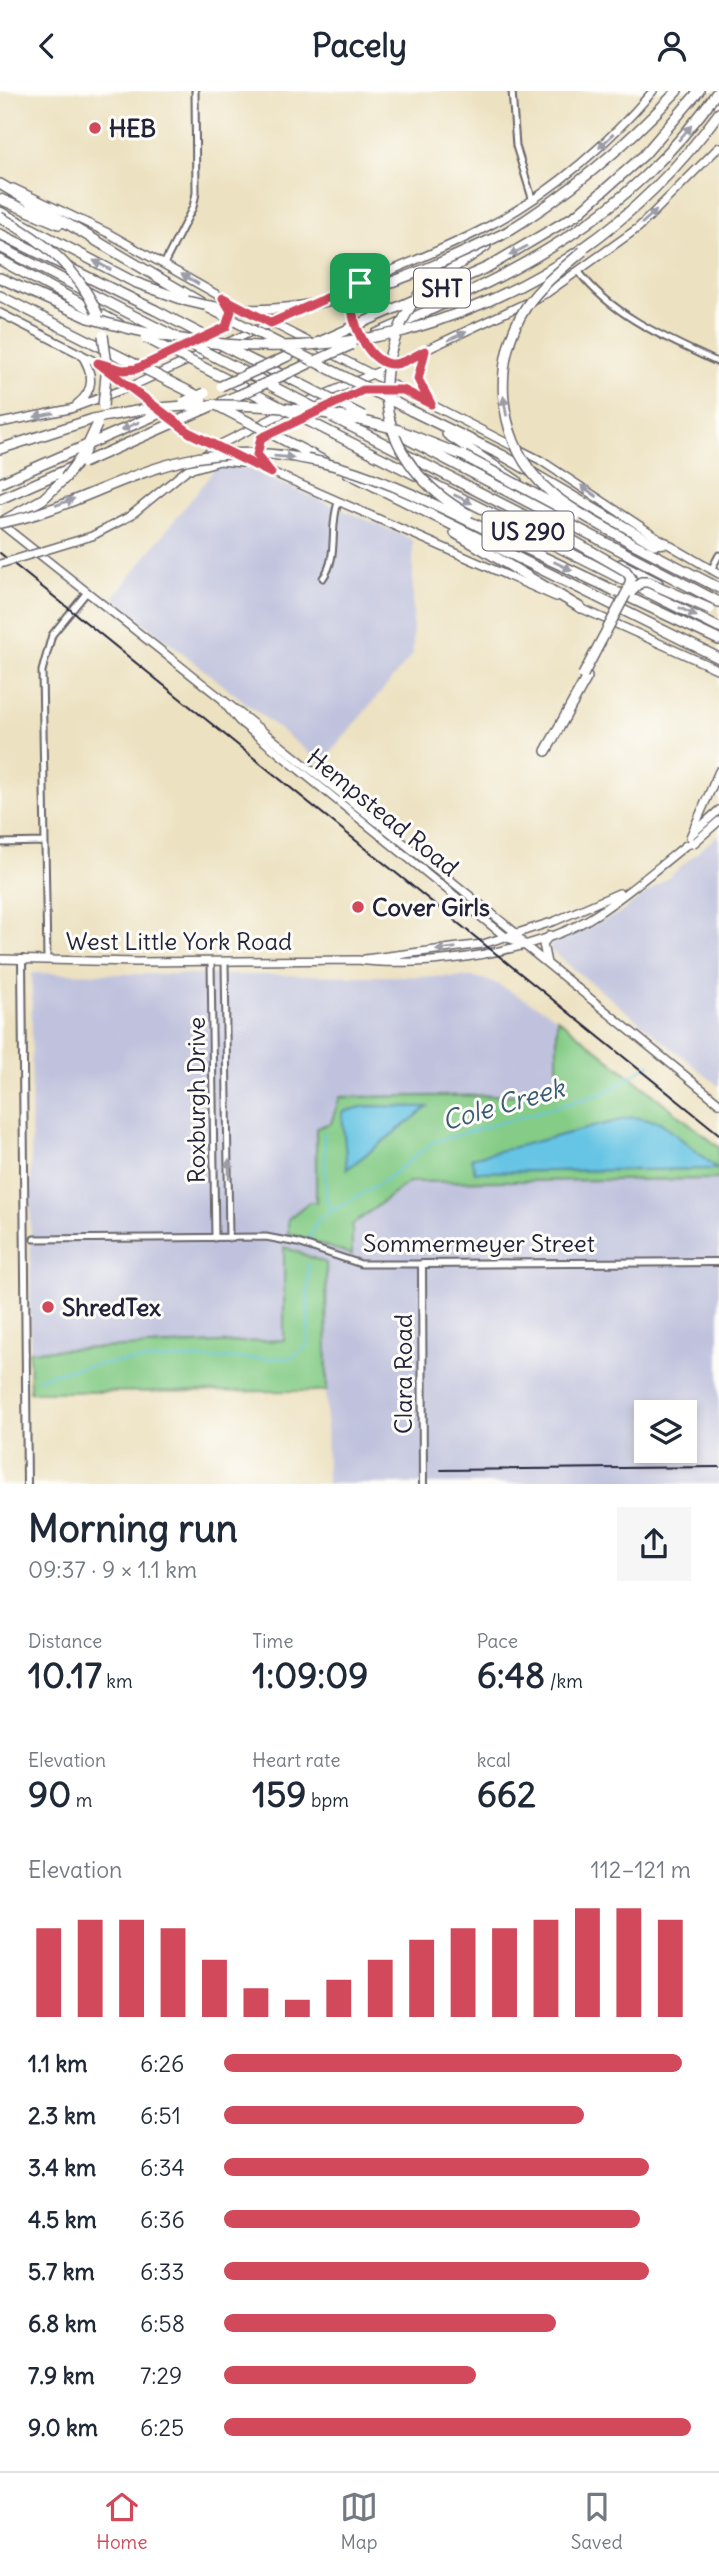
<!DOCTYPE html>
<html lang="en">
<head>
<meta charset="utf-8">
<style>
	:root { --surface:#fff; --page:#f6f6f7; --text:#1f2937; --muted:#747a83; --line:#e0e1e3; --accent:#d1495b }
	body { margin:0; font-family:Delius,sans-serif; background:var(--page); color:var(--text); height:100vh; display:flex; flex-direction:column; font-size:26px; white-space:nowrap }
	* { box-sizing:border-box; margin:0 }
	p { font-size:23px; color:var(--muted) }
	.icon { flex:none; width:38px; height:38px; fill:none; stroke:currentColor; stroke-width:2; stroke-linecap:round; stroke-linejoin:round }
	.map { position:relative; height:1393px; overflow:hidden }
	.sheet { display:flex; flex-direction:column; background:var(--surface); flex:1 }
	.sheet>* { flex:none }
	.buttons { position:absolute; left:634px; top:1309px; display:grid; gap:14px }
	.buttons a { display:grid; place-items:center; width:63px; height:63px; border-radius:0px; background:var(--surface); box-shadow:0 4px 10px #0003; font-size:35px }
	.pin { position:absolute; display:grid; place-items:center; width:60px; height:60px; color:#fff; margin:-30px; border-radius:14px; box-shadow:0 4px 10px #0006 }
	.round { display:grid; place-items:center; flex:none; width:74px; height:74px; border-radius:0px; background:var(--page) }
	.headline { display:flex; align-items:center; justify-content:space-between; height:119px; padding:0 28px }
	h1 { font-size:38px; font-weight:800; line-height:52px }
	.figures { display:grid; grid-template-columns:repeat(3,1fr); gap:10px; height:119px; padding:7px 28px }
	.figures div { display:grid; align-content:center }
	.figures b { font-size:35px; font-weight:800 }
	.figures small { font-size:19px; font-weight:400 }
	.figures p { font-size:19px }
	.chart { height:196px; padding:14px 28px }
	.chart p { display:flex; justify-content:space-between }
	.chart svg { width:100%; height:126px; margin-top:7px; stroke:var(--accent); stroke-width:6 }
	ul { padding:0 28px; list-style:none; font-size:23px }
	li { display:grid; grid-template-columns:112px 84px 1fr; align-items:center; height:52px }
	li i { height:18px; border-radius:9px; background:var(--accent) }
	header { display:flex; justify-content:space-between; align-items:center; height:91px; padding:0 28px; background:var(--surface); font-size:32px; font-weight:800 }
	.dock { display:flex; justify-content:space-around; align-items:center; height:98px; border-top:2px solid var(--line); background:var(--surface); font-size:19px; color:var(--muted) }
	.dock a { display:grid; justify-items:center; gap:4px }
	.dock .active { color:var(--accent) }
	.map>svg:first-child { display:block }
	.industrial { fill:#c0c2dd; fill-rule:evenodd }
	.green { fill:#85cc87; stroke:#547761; stroke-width:2 }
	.water { fill:#66c4e4; stroke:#447390; stroke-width:2 }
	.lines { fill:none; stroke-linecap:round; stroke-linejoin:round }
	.stream { stroke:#66c4e4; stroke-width:2 }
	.minor-casing { stroke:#69656a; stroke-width:9 }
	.tertiary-casing { stroke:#69656a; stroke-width:10 }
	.secondary-casing { stroke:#69656a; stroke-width:10 }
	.motorway-casing { stroke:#69656a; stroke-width:12 }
	.minor { stroke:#fff; stroke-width:5 }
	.tertiary { stroke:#fff; stroke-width:6 }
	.secondary { stroke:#fff; stroke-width:7 }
	.motorway { stroke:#fff; stroke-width:9 }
	.rail { stroke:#22223b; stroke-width:2 }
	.secondary-bridge-casing { stroke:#69656a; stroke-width:10; stroke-linecap:butt }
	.motorway-bridge-casing { stroke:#69656a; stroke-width:12; stroke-linecap:butt }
	.secondary-bridge { stroke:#fff; stroke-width:7 }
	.motorway-bridge { stroke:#fff; stroke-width:9 }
	.oneway { fill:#9c9ca7 }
	.route-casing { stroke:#fff; stroke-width:14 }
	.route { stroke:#d1495b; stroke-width:9 }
	.poi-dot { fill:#d1495b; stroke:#fdfcf7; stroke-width:2.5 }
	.labels { text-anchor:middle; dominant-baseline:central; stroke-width:6; stroke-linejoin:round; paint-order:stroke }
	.shield { fill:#fdfcf7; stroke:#646373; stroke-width:2 }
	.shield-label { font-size:23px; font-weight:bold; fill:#22223b }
	.poi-label { font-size:24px; font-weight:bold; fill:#22223b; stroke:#fdfcf7; text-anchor:start }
	.street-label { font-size:24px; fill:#22223b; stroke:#fdfcf7 }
	.water-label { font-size:26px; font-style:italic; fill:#3a5b76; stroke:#fdfcf7 }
</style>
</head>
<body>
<header><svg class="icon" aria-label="back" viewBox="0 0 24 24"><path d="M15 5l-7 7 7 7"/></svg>Pacely<svg class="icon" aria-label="person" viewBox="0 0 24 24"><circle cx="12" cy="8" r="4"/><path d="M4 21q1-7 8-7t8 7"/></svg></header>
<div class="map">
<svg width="719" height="1393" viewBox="0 0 719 1393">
	<rect width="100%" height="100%" fill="#fdfcf7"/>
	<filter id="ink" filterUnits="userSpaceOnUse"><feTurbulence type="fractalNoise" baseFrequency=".0143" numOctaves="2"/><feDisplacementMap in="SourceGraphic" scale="14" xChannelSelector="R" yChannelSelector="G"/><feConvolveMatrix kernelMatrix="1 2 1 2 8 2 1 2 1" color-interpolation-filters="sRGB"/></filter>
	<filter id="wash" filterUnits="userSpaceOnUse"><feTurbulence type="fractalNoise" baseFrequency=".00686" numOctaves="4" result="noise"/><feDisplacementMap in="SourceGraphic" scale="28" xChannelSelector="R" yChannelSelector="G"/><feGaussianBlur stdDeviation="1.57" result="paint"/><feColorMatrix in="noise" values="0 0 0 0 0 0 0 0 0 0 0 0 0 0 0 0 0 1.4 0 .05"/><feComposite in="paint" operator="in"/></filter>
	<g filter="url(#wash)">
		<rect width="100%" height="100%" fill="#ece1c0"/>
		<path class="industrial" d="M219,373h17l177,76v114l-91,109 -209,-165z
			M719,743v252l-170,-137 3,-5 68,-31 49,-36z
			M32,882l443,4 18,5 57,31 169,134v337h-392l-1,-93 -296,1zM646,1321h38v39h-38z"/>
		<path class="green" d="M557,927l162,129v32l-310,3 -57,43v30l-64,-22v-14l21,-17h7v-74l15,-5 9,-26 179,-2 38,-11z
			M284,1156l42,16 1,128 -297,1 -1,-41 255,-11z"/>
		<path class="water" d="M365,1015l63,1 -81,62 -5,-57z
			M632,1026l28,5 58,47 -243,3 -4,-14z"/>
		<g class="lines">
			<path class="stream" d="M324,1041l2,67 6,11
				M309,1148l9,-20 66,-38 49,-39 171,-49 46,-29
				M37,1288c69,-26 179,-19 254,-21l17,-13v-82"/>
		</g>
	</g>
	<g filter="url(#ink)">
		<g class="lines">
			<defs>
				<path id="minor" d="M512,0l4,55 16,52
					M164,173l29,-57 3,-14 -1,-102
					M579,181c35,45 89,67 140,91
					M711,479l8,-15
					M323,487c16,-21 6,-51 15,-75
					M0,752l45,-1
					M47,868l-5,-288 10,-36 35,-43
					M211,871l4,276
					M225,871l4,276
					M34,1148l232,-2 32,6 63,21h61"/>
				<path id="tertiary" d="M22,868l5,525
					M423,1393l-1,-220 297,-2"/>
				<path id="secondary" d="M13,97l95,45 115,65 317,162 126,83 53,31
					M355,202c-6,14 7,51 17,62 5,7 12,7 20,8
					M326,207c52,-23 107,-43 157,-69 65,-33 123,-83 170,-138
					M0,222l98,50 76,60 41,24 341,150
					M425,260l-7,28 13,25
					M105,274l18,5 13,-1 90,-42 4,-11
					M77,313c19,-15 16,-31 4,-50
					M302,313l94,-40 151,-71 91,-65 81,-81
					M314,321l49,-22h29
					M0,332l70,-14 62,-23 174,-79
					M192,378l28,-8 22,2
					M269,380l-12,-16 4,-17 42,-21
					M130,425l85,-69 76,-38
					M0,432l449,356 68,55 6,10 196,159
					M576,515l143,64
					M224,612l15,18 268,217 16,5
					M691,744l28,-25
					M690,746l29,-66
					M0,868l137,3 221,-2c67,9 182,-8 239,-46 29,-19 62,-47 89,-69l8,-2 25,-22
					M365,868l118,-15 72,-23 64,-28
					M547,872l-4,-19 7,-9"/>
				<path id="motorway" d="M0,93l200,118
					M0,108l59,25
					M0,121l134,70 53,19
					M576,124l68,-60 55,-64
					M0,143l155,76
					M500,145c66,-40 124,-88 177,-145
					M0,156l144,74
					M0,169l119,64
					M0,187l89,40
					M423,197l63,-42
					M0,205l119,60
					M404,240c132,-37 234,-107 315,-218
					M376,243c142,-62 249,-112 342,-243
					M249,268l46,22
					M275,271l15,-7
					M237,277l34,17
					M293,280l15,-7
					M214,282l47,24
					M222,311l17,-7
					M410,319l92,45 152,89 12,-1
					M107,325l35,-6
					M352,336l203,104
					M392,340l327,171
					M401,340l63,25
					M447,343l70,47
					M336,344l383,193
					M0,358l93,-30
					M305,360l21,11
					M348,382l371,185
					M0,408l75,-33
					M5,429l38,-21 22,-21
					M455,442l126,75
					M628,450l91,47
					M621,473l37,19
					M620,502l99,47
					M546,660l41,-74"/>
			</defs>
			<use href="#minor" class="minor-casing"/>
			<use href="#tertiary" class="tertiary-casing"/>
			<use href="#secondary" class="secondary-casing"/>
			<use href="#motorway" class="motorway-casing"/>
			<use href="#minor" class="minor"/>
			<use href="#tertiary" class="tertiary"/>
			<use href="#secondary" class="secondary"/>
			<use href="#motorway" class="motorway"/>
			<path class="rail" d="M0,462l719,581
				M441,1379l278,-3"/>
			<defs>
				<path id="secondary-bridge" d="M0,473l92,-28 38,-20"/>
				<path id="motorway-bridge" d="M0,126c44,24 78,51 98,98
					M583,160c-20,17 -42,34 -57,56 -34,52 -30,128 13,174 24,26 59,42 89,60
					M423,197c-62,82 -46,175 45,226
					M187,210c109,30 223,-23 320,-69
					M209,217l201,102
					M155,219l94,49
					M89,227c105,31 207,38 315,13
					M144,230l32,16
					M146,247l68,35
					M317,252l171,-76 88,-52
					M192,254l45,23
					M119,265l83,42
					M313,271l38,-17
					M295,290l68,35
					M221,295l54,-24
					M272,295l41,21
					M239,304l54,-24
					M261,306l75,38
					M184,311l21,-9
					M214,313l91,47
					M103,315l4,-41 -4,-30
					M142,319c88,-11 172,-4 257,20
					M332,326l20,10
					M93,328l14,-3
					M464,365l112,60
					M83,372l131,-58
					M65,387l19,-25 13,-28
					M0,392l165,-72
					M0,432c64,-11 122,-49 186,-63 110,-25 204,22 299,69 43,21 87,41 130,62
					M549,436l77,44 5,7 -3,12 -45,85
					M631,501l10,-10h7l62,27"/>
			</defs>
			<use href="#secondary-bridge" class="secondary-bridge-casing"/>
			<use href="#motorway-bridge" class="motorway-bridge-casing"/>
			<use href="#secondary-bridge" class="secondary-bridge"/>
			<use href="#motorway-bridge" class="motorway-bridge"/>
		</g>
		<defs><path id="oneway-solid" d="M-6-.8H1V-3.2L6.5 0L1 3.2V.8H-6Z" transform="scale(1.75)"/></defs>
		<g class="oneway">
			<use href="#oneway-solid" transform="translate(685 42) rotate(-49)"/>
			<use href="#oneway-solid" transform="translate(606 50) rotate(136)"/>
			<use href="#oneway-solid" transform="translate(649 126) rotate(-42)"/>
			<use href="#oneway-solid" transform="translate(518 160) rotate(152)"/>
			<use href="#oneway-solid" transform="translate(102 174) rotate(-152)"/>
			<use href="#oneway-solid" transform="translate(190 188) rotate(-150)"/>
			<use href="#oneway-solid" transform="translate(457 245) rotate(-25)"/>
			<use href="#oneway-solid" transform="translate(505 315) rotate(-99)"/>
			<use href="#oneway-solid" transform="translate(44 324) rotate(168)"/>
			<use href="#oneway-solid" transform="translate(130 335) rotate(156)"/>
			<use href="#oneway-solid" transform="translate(284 366) rotate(5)"/>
			<use href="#oneway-solid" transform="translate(589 400) rotate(-145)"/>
			<use href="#oneway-solid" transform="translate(463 408) rotate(26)"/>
			<use href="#oneway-solid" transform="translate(65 411) rotate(-20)"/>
			<use href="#oneway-solid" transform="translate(563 475) rotate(25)"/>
			<use href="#oneway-solid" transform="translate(688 521) rotate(27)"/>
			<use href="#oneway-solid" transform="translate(446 858) rotate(173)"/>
			<use href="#oneway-solid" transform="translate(229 1078) rotate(-91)"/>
		</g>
	</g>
	<g class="lines" filter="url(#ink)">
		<defs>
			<path id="route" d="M360,192c-4,8 -9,16 -8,26 3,21 19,57 43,55 10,-1 22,-9 30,-13l-7,28 13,25 -28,-14h-40l-102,48 -4,17 14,18 -81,-40 -92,-70 25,7 13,-1 90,-42 5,-16 -8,-13 48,25z"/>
		</defs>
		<use href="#route" class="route-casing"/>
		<use href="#route" class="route"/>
	</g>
	<g class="poi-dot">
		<circle cx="95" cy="37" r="7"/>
		<circle cx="358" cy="816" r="7"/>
		<circle cx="48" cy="1216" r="7"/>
	</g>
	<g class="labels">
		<g class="shield">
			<rect x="414" y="177.5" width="56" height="39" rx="5"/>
			<rect x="482.5" y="420.5" width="91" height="39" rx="5"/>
		</g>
		<g class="shield-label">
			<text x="442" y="197">SHT</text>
			<text x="528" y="440">US 290</text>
		</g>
		<g class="poi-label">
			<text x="109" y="37">HEB</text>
			<text x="372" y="816">Cover Girls</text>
			<text x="62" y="1216">ShredTex</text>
		</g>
		<g class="street-label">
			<text transform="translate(383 721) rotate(39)">Hempstead Road</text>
			<text x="179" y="850">West Little York Road</text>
			<text transform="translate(196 1009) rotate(-90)">Roxburgh Drive</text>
			<text x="479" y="1152">Sommermeyer Street</text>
			<text transform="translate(403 1283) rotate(-90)">Clara Road</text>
		</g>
		<g class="water-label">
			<text transform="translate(503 1013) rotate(-16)">Cole Creek</text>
		</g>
	</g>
</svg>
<div class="buttons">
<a><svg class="icon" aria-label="layers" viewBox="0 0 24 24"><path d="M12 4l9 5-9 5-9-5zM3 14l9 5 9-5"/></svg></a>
</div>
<div class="pin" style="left:360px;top:192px;background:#1e9e55"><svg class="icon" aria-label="arrive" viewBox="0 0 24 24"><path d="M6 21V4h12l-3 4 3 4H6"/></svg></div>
</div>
<section class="sheet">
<div class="headline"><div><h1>Morning run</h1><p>09:37 · 9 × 1.1 km</p></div><a class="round"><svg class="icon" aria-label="share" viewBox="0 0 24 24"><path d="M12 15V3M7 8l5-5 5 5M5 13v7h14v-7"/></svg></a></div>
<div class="figures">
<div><p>Distance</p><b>10.17<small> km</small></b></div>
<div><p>Time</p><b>1:09:09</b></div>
<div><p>Pace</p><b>6:48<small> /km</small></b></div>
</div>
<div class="figures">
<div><p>Elevation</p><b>90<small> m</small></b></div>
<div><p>Heart rate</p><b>159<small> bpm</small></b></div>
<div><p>kcal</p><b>662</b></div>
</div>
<div class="chart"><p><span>Elevation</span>112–121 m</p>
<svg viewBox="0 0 160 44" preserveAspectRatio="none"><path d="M5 44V13M15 44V10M25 44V10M35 44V13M45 44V24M55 44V34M65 44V38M75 44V31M85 44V24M95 44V17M105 44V13M115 44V13M125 44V10M135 44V6M145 44V6M155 44V10"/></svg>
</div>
<ul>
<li><b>1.1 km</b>6:26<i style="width:98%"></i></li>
<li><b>2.3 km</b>6:51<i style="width:77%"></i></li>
<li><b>3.4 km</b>6:34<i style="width:91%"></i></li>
<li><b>4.5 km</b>6:36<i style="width:89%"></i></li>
<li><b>5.7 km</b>6:33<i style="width:91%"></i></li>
<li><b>6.8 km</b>6:58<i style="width:71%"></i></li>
<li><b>7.9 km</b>7:29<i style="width:54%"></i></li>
<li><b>9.0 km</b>6:25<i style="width:100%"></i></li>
</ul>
</section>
<nav class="dock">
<a class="active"><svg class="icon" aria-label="home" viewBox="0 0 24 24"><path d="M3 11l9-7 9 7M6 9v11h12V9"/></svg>Home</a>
<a><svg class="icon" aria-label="map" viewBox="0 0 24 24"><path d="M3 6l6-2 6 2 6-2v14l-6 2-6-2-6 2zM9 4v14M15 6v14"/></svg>Map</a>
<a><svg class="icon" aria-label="saved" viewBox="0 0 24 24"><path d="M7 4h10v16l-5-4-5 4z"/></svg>Saved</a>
</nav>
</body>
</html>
